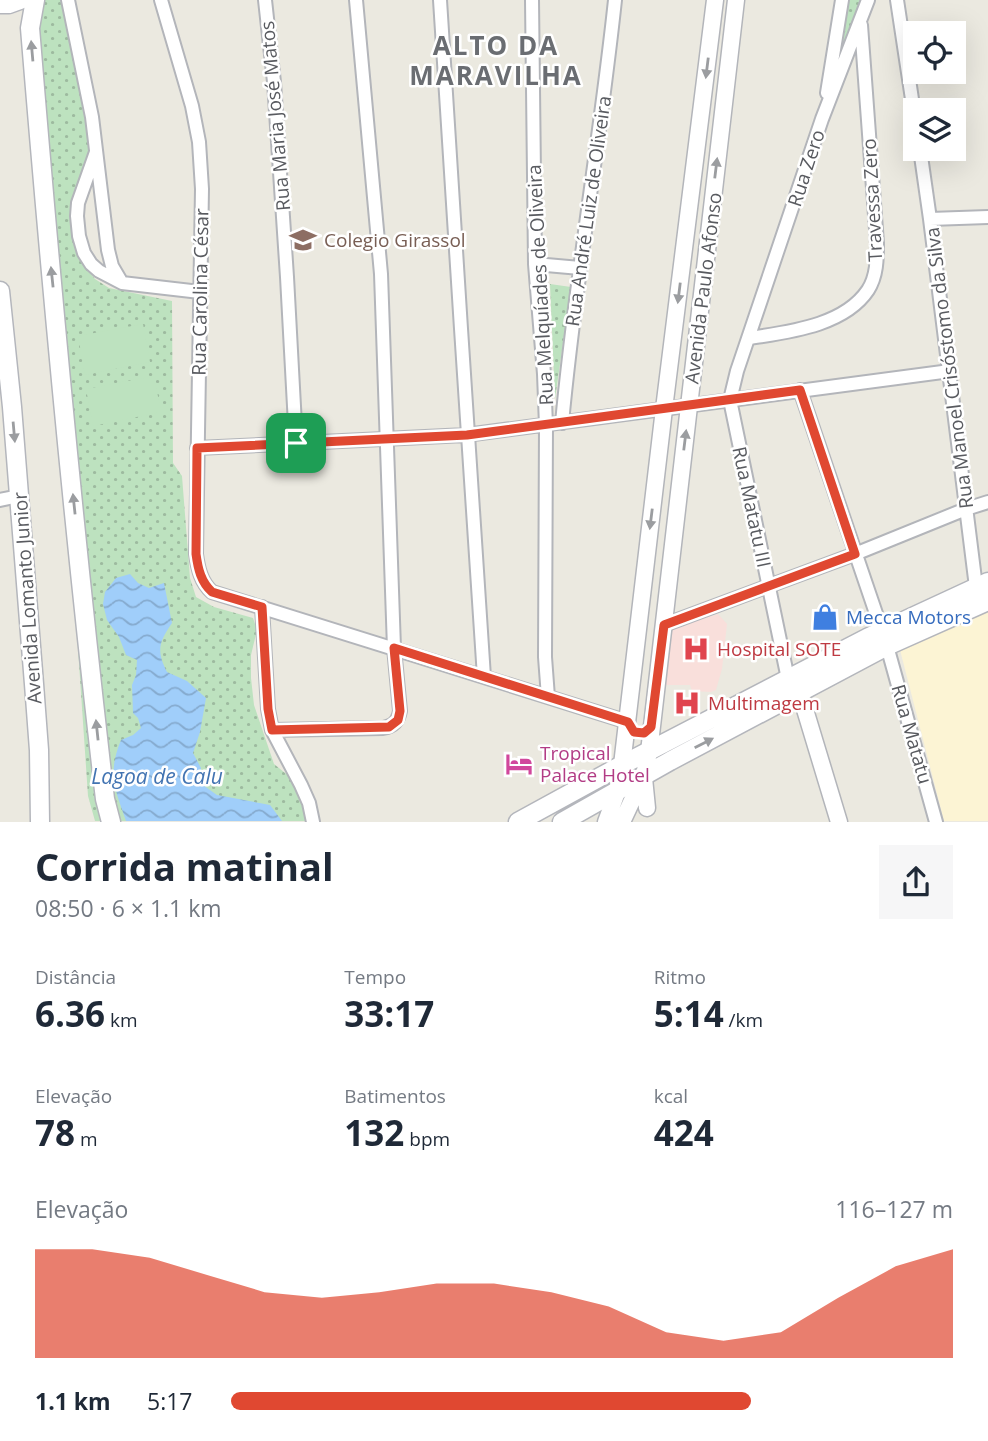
<!DOCTYPE html>
<html lang="pt">
<head>
<meta charset="utf-8">
<style>
	:root { --surface:#fff; --page:#f6f6f7; --text:#1f2937; --muted:#747a83; --accent:#e04831 }
	body { margin:0; font-family:"Open Sans",sans-serif; background:var(--page); color:var(--text); height:100vh; display:flex; flex-direction:column; font-size:26px; white-space:nowrap }
	* { box-sizing:border-box; margin:0 }
	p { font-size:23px; color:var(--muted) }
	.icon { flex:none; width:38px; height:38px; fill:none; stroke:currentColor; stroke-width:2; stroke-linecap:round; stroke-linejoin:round }
	.map { position:relative; height:822px; overflow:hidden }
	.panel { display:flex; flex-direction:column; background:var(--surface); flex:1 }
	.panel>* { flex:none }
	.tools { position:absolute; left:903px; top:21px; display:grid; gap:14px }
	.tools a { display:grid; place-items:center; width:63px; height:63px; border-radius:0px; background:var(--surface); box-shadow:0 7px 28px #0002; font-size:35px }
	.pin { position:absolute; display:grid; place-items:center; width:60px; height:60px; color:#fff; margin:-30px; border-radius:14px; box-shadow:0 4px 10px #0006 }
	.round { display:grid; place-items:center; flex:none; width:74px; height:74px; border-radius:0px; background:var(--page) }
	.headline { display:flex; align-items:center; justify-content:space-between; height:119px; padding:0 35px }
	h1 { font-size:38px; font-weight:700; line-height:52px }
	.metrics { display:grid; grid-template-columns:repeat(3,1fr); gap:10px; height:119px; padding:7px 35px }
	.metrics div { display:grid; align-content:center }
	.metrics b { font-size:35px; font-weight:700 }
	.metrics small { font-size:19px; font-weight:400 }
	.metrics p { font-size:19px }
	.chart { height:196px; padding:14px 35px }
	.chart p { display:flex; justify-content:space-between }
	.chart svg { width:100%; height:126px; margin-top:7px; fill:var(--accent); opacity:.7 }
	ul { padding:0 35px; list-style:none; font-size:23px }
	li { display:grid; grid-template-columns:112px 84px 1fr; align-items:center; height:52px }
	li i { height:18px; border-radius:9px; background:var(--accent) }
	.map>svg:first-child { display:block }
	.commercial { fill:#fcf4d4 }
	.medical { fill:#f9dfdb }
	.green { fill:url(#green-dots) }
	.pitch { fill:#bde2bf }
	.water { fill:url(#water-waves) }
	.lines { fill:none; stroke-linecap:round; stroke-linejoin:round }
	.minor-casing { stroke:#b3b5ba; stroke-width:16 }
	.tertiary-casing { stroke:#b3b5ba; stroke-width:19 }
	.secondary-casing { stroke:#b4b6bc; stroke-width:21 }
	.minor { stroke:#fff; stroke-width:12 }
	.tertiary { stroke:#fff; stroke-width:16 }
	.secondary { stroke:#fff; stroke-width:18 }
	.oneway { fill:#9b9da0 }
	.route-casing { stroke:#fff; stroke-width:14 }
	.route { stroke:#e04831; stroke-width:9 }
	.labels { text-anchor:middle; dominant-baseline:central; stroke-width:5; stroke-linejoin:round; paint-order:stroke }
	.street-label { font-size:19px; fill:#595b60; stroke:#fff }
	.education-label { font-size:19px; fill:#785e54; stroke:#fff; text-anchor:start }
	.shop-label { font-size:19px; fill:#366cbe; stroke:#fff; text-anchor:start }
	.health-label { font-size:19px; fill:#be3a42; stroke:#fff; text-anchor:start }
	.hotel-label { font-size:19px; fill:#b23c85; stroke:#fff; text-anchor:start }
	.water-label { font-size:21px; font-style:italic; fill:#4274b2; stroke:#fff }
	.district-label { font-size:26px; font-weight:bold; letter-spacing:2px; fill:#6a6d72; stroke:#fff }
</style>
</head>
<body>
<div class="map">
<svg width="988" height="822" viewBox="0 0 988 822">
	<defs>
		<pattern id="green-dots" width="8" height="8" patternUnits="userSpaceOnUse" patternTransform="scale(1.75)"><rect width="8" height="8" fill="#bde2bf"/><path d="M2 2h.1M6 6h.1" fill="none" stroke="#9dba9f" stroke-width="1.8" stroke-linecap="round"/></pattern>
		<pattern id="water-waves" width="16" height="10" patternUnits="userSpaceOnUse" patternTransform="scale(1.75)"><rect width="16" height="10" fill="#a0cefa"/><path d="M0 5q4-4 8 0t8 0" fill="none" stroke="#85aace"/></pattern>
	</defs>
	<rect width="100%" height="100%" fill="#ebe9e0"/>
	<path class="commercial" d="M988,608v213h-44l-45,-175z"/>
	<path class="medical" d="M718,614l9,10 -5,45 -6,21 -5,2 -19,-1 -2,-6h-29l11,-57z"/>
	<path class="green" d="M34,0h29l28,153 -15,88 8,25 11,13 14,9 63,13 1,162 9,13 8,102 6,19 18,10 39,11 4,12 -6,25v23l3,27 20,59 16,13 10,12 10,32h-215l-7,-25z
		M847,0h17l-28,74z
		M550,284l21,3 -16,112z"/>
	<path class="pitch" d="M143,324l7,38 -65,13 -7,-39z
		M154,376l7,36 -68,14 -7,-37z"/>
	<path class="water" d="M130,574l8,9 11,5 15,-5 8,40c-13,19 -16,27 -5,49l20,9 19,17 -6,34 -7,21 8,15 -1,15 17,12 53,10 12,16h-156c-11,-32 -19,-47 -5,-81l12,-5 8,-7 -3,-10 -5,-5 -1,-28 4,-10 1,-15 -11,-5 -7,-18 -12,-17 -4,-16 2,-12 11,-14z"/>
	<g class="lines">
		<defs>
			<path id="minor" d="M68,0l24,117 16,133 4,16 10,17
				M161,0l31,106 7,36 3,47 -6,365c2,15 5,28 16,38l416,130
				M265,0l9,82 13,195 9,166
				M440,0c15,226 28,451 44,677
				M532,0l3,264 9,110 2,52 -1,231 3,40
				M897,0l18,119
				M827,93l15,-93
				M920,149l10,70 46,368
				M96,152l-18,51 -1,13 2,20 5,17 7,11 8,7 23,12 78,9
				M930,219l58,-2
				M535,264l45,4
				M750,338c38,-6 94,-12 118,-48 9,-14 9,-31 9,-47l-16,-218
				M800,390l82,241
				M562,423c13,-141 38,-282 53,-423
				M197,448l269,-13 484,-64
				M0,500l19,-4
				M262,607l6,102 4,21 29,55 8,18 4,19
				M664,625l191,-71 111,-45 22,-7
				M887,646l49,176
				M788,679l-58,-279 7,-29 85,-252 46,-119
				M272,730l111,-2c11,-2 15,-7 17,-17l-6,-63 -13,-374 -25,-274"/>
			<path id="tertiary" d="M800,693l39,129
				M644,778l3,30
				M606,822l11,-30 5,-27 42,-356 51,-409
				M622,822l22,-47 5,-23 87,-752"/>
			<path id="secondary" d="M35,0l-5,28c21,257 45,515 75,771l6,23
				M0,4h9l11,-4
				M0,291l12,116 22,277 5,66 1,72
				M518,822l104,-57 245,-127 121,-56
				M562,822l108,-61 217,-115 101,-45"/>
		</defs>
		<use href="#minor" class="minor-casing"/>
		<use href="#tertiary" class="tertiary-casing"/>
		<use href="#secondary" class="secondary-casing"/>
		<use href="#minor" class="minor"/>
		<use href="#tertiary" class="tertiary"/>
		<use href="#secondary" class="secondary"/>
	</g>
	<defs><path id="oneway-solid" d="M-6-.8H1V-3.2L6.5 0L1 3.2V.8H-6Z" transform="scale(1.75)"/></defs>
	<g class="oneway">
		<use href="#oneway-solid" transform="translate(32 51) rotate(-95)"/>
		<use href="#oneway-solid" transform="translate(707 68) rotate(97)"/>
		<use href="#oneway-solid" transform="translate(716 168) rotate(-83)"/>
		<use href="#oneway-solid" transform="translate(52 277) rotate(-96)"/>
		<use href="#oneway-solid" transform="translate(679 293) rotate(97)"/>
		<use href="#oneway-solid" transform="translate(14 432) rotate(85)"/>
		<use href="#oneway-solid" transform="translate(685 440) rotate(-83)"/>
		<use href="#oneway-solid" transform="translate(74 504) rotate(-96)"/>
		<use href="#oneway-solid" transform="translate(651 519) rotate(97)"/>
		<use href="#oneway-solid" transform="translate(97 730) rotate(-96)"/>
		<use href="#oneway-solid" transform="translate(704 743) rotate(-27)"/>
	</g>
	<g class="lines">
		<defs>
			<path id="route" d="M800,390l55,164 -191,71 -13,102 -7,6 -10,-1 -6,-10 -234,-74 6,63 -2,9 -9,7 -117,3 -4,-21 -6,-102 -50,-15c-11,-10 -14,-23 -16,-38l1,-106 270,-13z"/>
		</defs>
		<use href="#route" class="route-casing"/>
		<use href="#route" class="route"/>
	</g>
	<defs>
		<symbol id="school-bare" viewBox="-9 -9 18 18"><path d="M0-5L7-2L0 1L-7-2ZM-4 1L0 2.5L4 1V4Q0 6-4 4Z" fill="#8d6e63" stroke="#fff" stroke-width="2.5" paint-order="stroke"/></symbol>
		<symbol id="shop-bare" viewBox="-9 -9 18 18"><path d="M-5-2.5h2.3a2.7 3.5 0 0 1 5.4 0H5L5.5 6h-11ZM-1.5-2.5h3a1.5 2.3 0 0 0-3 0Z" fill="#3f7fe0" stroke="#fff" stroke-width="2.5" paint-order="stroke"/></symbol>
		<symbol id="hospital-bare" viewBox="-9 -9 18 18"><path d="M-5-5h3v3.5h4V-5h3V5h-3V1.5h-4V5h-3Z" fill="#e0444e" stroke="#fff" stroke-width="2.5" paint-order="stroke"/></symbol>
		<symbol id="hotel-bare" viewBox="-9 -9 18 18"><path d="M-6-4.5h1.5V1H6V5H4.5V3h-9V5H-6ZM-4 0a1.8 1.8 0 1 1 3.6 0ZM.5 0V-2.5h3Q6-2.5 6 0Z" fill="#d1479c" stroke="#fff" stroke-width="2.5" paint-order="stroke"/></symbol>
	</defs>
	<g fill-rule="evenodd">
		<use href="#school-bare" x="284" y="221" width="38" height="38"/>
		<use href="#shop-bare" x="806" y="598" width="38" height="38"/>
		<use href="#hospital-bare" x="677" y="630" width="38" height="38"/>
		<use href="#hospital-bare" x="668" y="684" width="38" height="38"/>
		<use href="#hotel-bare" x="500" y="745" width="38" height="38"/>
	</g>
	<g class="labels">
		<g class="street-label">
			<text transform="translate(275 116) rotate(-95)">Rua Maria José Matos</text>
			<text transform="translate(806 168) rotate(-72)">Rua Zero</text>
			<text transform="translate(872 200) rotate(-93)">Travessa Zero</text>
			<text transform="translate(588 211) rotate(-82)">Rua André Luiz de Oliveira</text>
			<text transform="translate(540 285) rotate(-93)">Rua Melquíades de Oliveira</text>
			<text transform="translate(703 288) rotate(-83)">Avenida Paulo Afonso</text>
			<text transform="translate(200 292) rotate(-89)">Rua Carolina César</text>
			<text transform="translate(949 368) rotate(-97)">Rua Manoel Crisóstomo da Silva</text>
			<text transform="translate(752 507) rotate(78)">Rua Matatu III</text>
			<text transform="translate(27 598) rotate(-94)">Avenida Lomanto Junior</text>
			<text transform="translate(912 734) rotate(74)">Rua Matatu</text>
		</g>
		<g class="education-label">
			<text x="324" y="240">Colegio Girassol</text>
		</g>
		<g class="shop-label">
			<text x="846" y="617">Mecca Motors</text>
		</g>
		<g class="health-label">
			<text x="717" y="649">Hospital SOTE</text>
			<text x="708" y="703">Multimagem</text>
		</g>
		<g class="hotel-label">
			<text x="540" y="753">Tropical<tspan x="540" dy="22">Palace Hotel</tspan></text>
		</g>
		<g class="water-label">
			<text x="157" y="776">Lagoa de Calu</text>
		</g>
		<g class="district-label">
			<text x="496" y="45">ALTO DA<tspan x="496" dy="30">MARAVILHA</tspan></text>
		</g>
	</g>
</svg>
<div class="tools">
<a><svg class="icon" aria-label="locate" viewBox="0 0 24 24"><circle cx="12" cy="12" r="6"/><path d="M12 2v4M12 18v4M2 12h4M18 12h4"/></svg></a>
<a><svg class="icon" aria-label="layers" viewBox="0 0 24 24"><path d="M12 4l9 5-9 5-9-5zM3 14l9 5 9-5"/></svg></a>
</div>
<div class="pin" style="left:296px;top:443px;background:#1e9e55"><svg class="icon" aria-label="arrive" viewBox="0 0 24 24"><path d="M6 21V4h12l-3 4 3 4H6"/></svg></div>
</div>
<section class="panel">
<div class="headline"><div><h1>Corrida matinal</h1><p>08:50 · 6 × 1.1 km</p></div><a class="round"><svg class="icon" aria-label="share" viewBox="0 0 24 24"><path d="M12 15V3M7 8l5-5 5 5M5 13v7h14v-7"/></svg></a></div>
<div class="metrics">
<div><p>Distância</p><b>6.36<small> km</small></b></div>
<div><p>Tempo</p><b>33:17</b></div>
<div><p>Ritmo</p><b>5:14<small> /km</small></b></div>
</div>
<div class="metrics">
<div><p>Elevação</p><b>78<small> m</small></b></div>
<div><p>Batimentos</p><b>132<small> bpm</small></b></div>
<div><p>kcal</p><b>424</b></div>
</div>
<div class="chart"><p><span>Elevação</span>116–127 m</p>
<svg viewBox="0 0 160 44" preserveAspectRatio="none"><path d="M0 44V6L10 6L20 9L30 15L40 21L50 23L60 21L70 18L80 18L90 21L100 26L110 35L120 38L130 35L140 23L150 12L160 6V44z"/></svg>
</div>
<ul>
<li><b>1.1 km</b>5:17<i style="width:72%"></i></li>
</ul>
</section>
</body>
</html>
